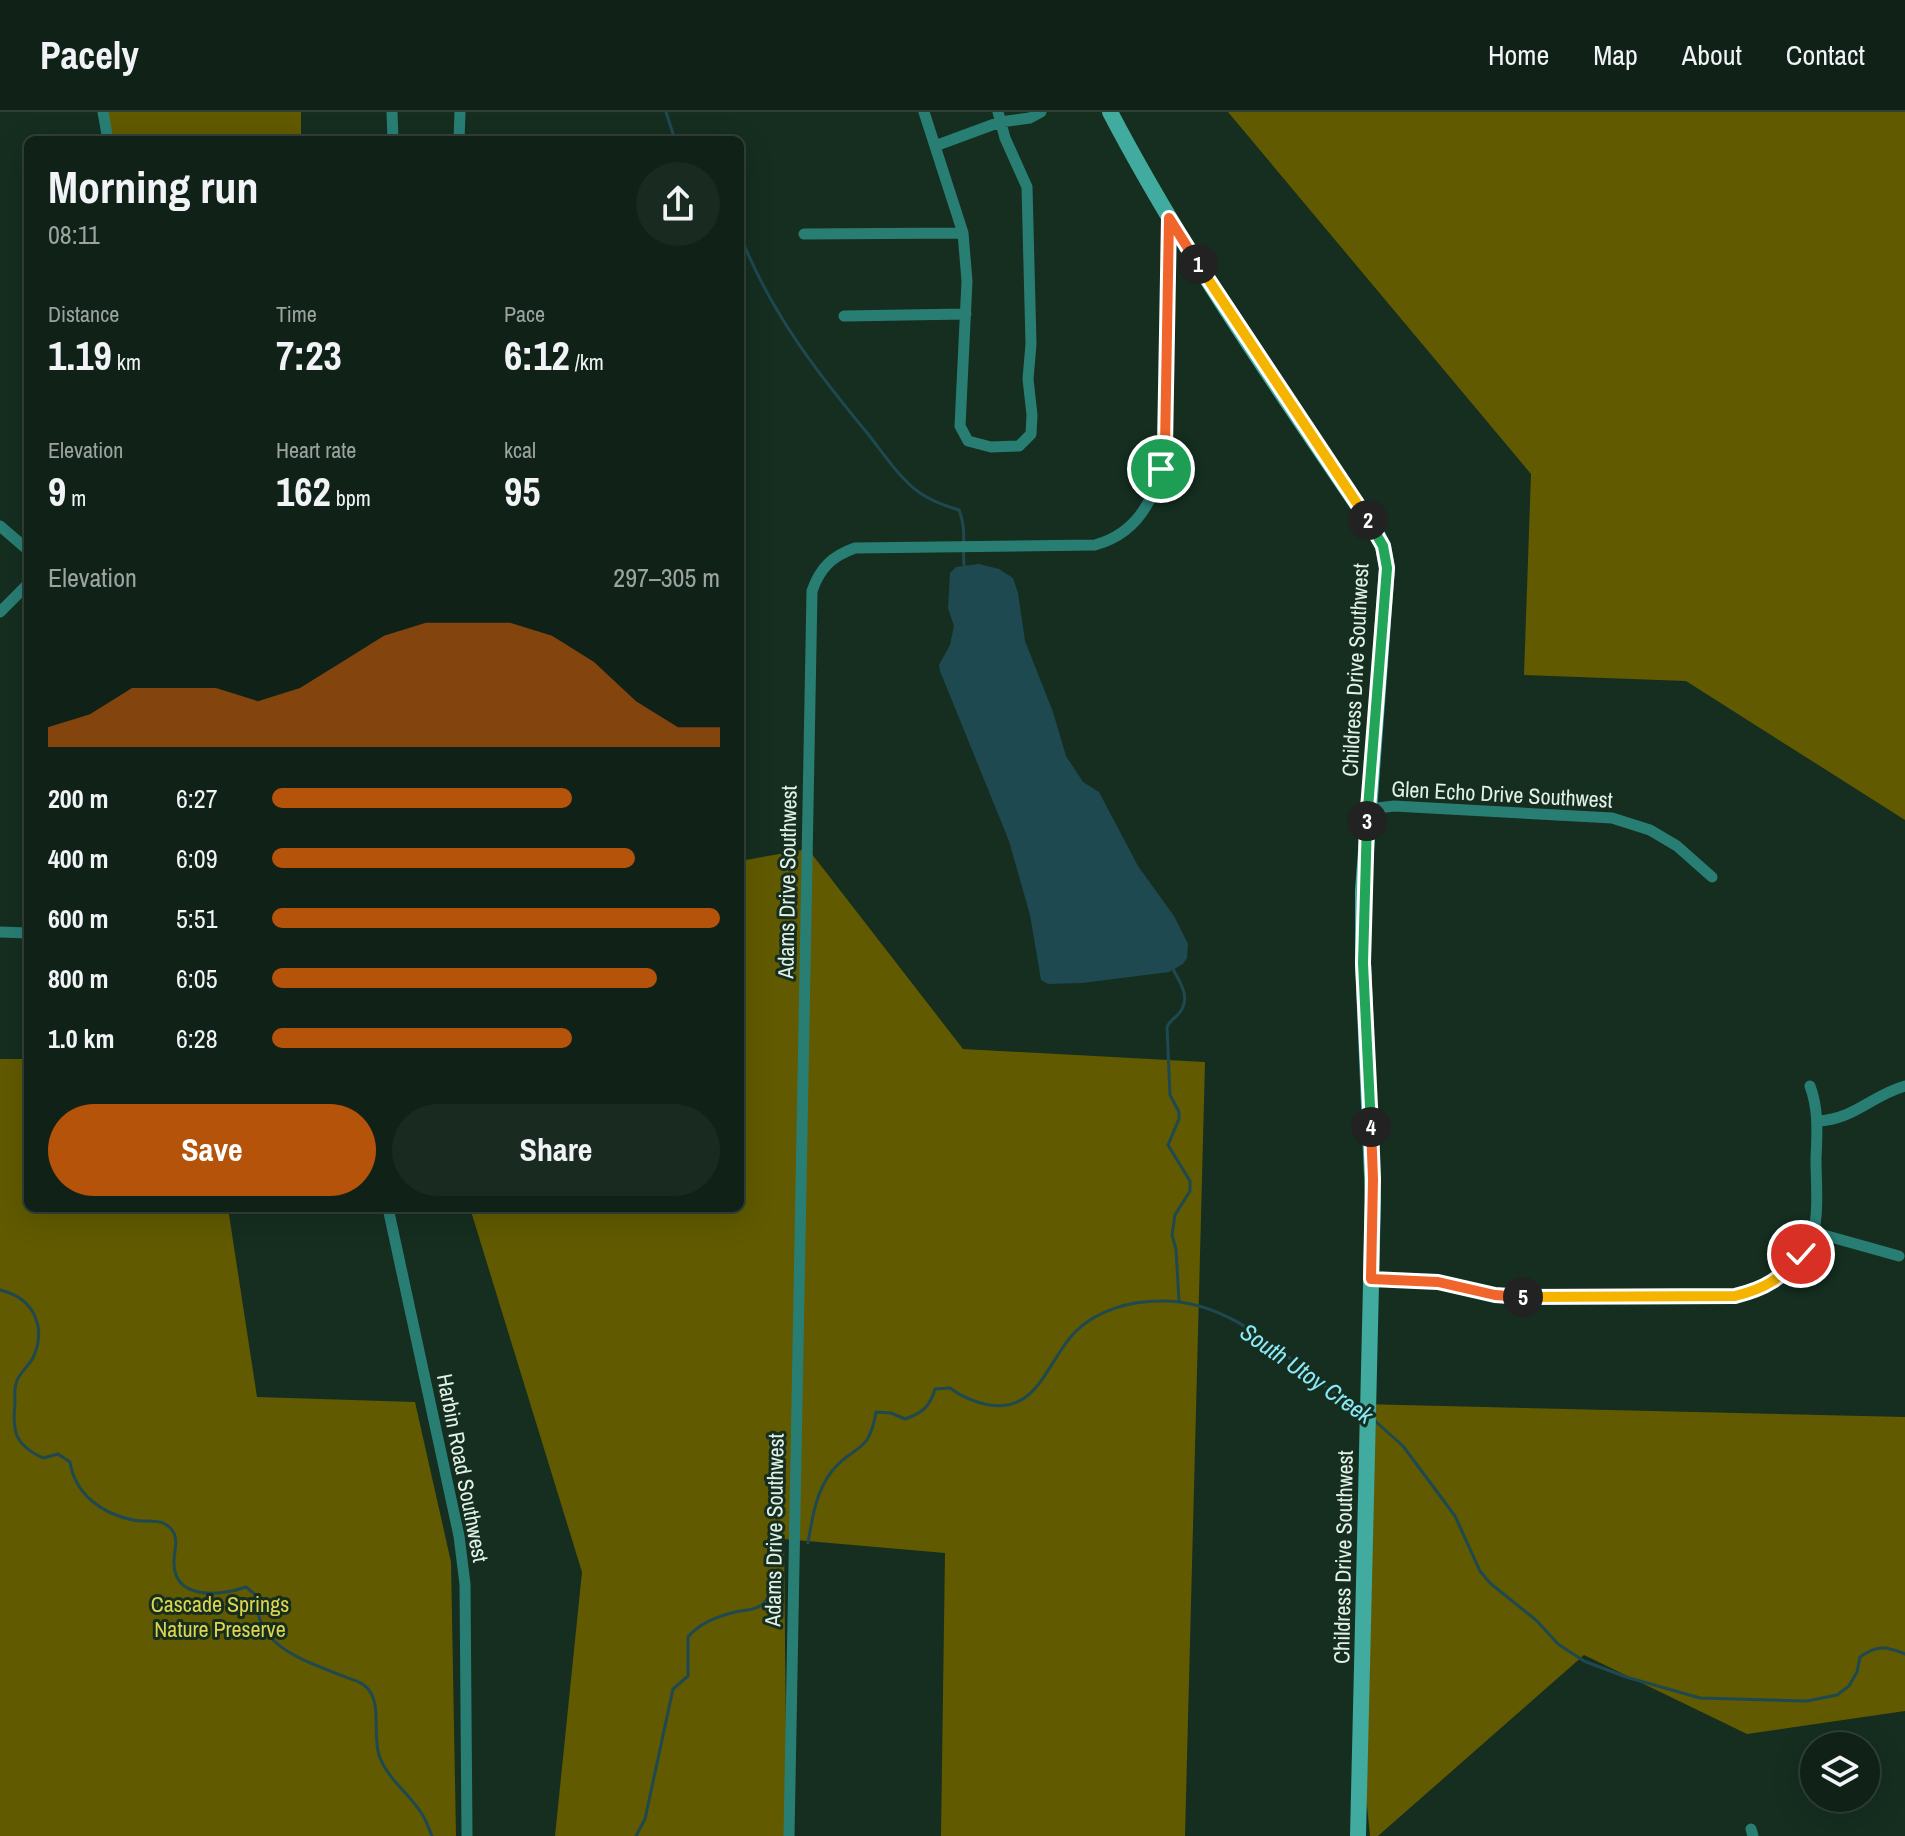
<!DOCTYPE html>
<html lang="en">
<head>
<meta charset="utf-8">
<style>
	:root { --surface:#102218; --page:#192a21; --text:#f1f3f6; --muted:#9ca4a2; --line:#303f37; --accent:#b45309 }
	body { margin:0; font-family:"Archivo Narrow",sans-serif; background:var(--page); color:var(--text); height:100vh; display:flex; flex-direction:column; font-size:30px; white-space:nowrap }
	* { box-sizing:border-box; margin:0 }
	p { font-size:26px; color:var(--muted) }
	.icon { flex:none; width:44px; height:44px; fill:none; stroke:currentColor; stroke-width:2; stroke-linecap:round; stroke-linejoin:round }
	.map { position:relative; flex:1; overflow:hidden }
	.side { position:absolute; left:24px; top:24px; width:720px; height:1076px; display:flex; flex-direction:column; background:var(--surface); border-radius:12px; box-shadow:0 8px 32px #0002,0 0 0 2px var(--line) }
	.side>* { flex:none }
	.controls { position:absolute; left:1800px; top:1620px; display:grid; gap:16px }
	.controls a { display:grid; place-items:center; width:80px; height:80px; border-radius:50%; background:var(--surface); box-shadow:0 8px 32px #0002,0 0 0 2px var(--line); font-size:40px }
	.pin { position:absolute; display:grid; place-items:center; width:68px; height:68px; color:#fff; margin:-34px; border:4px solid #fff; border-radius:50%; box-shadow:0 2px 8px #0007 }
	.km { position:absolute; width:40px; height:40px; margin:-20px; border-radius:50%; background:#222; color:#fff; font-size:22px; line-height:40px; text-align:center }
	.round { display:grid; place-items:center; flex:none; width:84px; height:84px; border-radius:42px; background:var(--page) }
	.overview { display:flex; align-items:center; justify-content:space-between; height:136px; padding:0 24px }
	h1 { font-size:44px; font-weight:700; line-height:60px }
	.figures { display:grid; grid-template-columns:repeat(3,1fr); gap:12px; height:136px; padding:8px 24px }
	.figures div { display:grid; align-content:center }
	.figures b { font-size:40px; font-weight:700 }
	.figures small { font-size:22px; font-weight:400 }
	.figures p { font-size:22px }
	.chart { height:224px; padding:16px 24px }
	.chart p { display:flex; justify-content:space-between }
	.chart svg { width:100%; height:144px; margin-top:8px; fill:var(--accent); opacity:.7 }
	.primary-button { display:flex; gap:16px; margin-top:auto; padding:16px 24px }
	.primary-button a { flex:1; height:92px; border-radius:48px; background:var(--accent); color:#fff; font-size:32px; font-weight:700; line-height:92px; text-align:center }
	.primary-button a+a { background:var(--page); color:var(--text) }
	ul { padding:0 24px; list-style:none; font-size:26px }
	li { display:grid; grid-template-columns:128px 96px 1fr; align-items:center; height:60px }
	li i { height:20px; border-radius:10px; background:var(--accent) }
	header { display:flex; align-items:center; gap:48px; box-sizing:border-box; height:112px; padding:0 40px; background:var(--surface); border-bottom:2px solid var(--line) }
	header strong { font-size:38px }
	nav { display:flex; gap:44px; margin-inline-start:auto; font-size:28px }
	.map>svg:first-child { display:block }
	.forest { fill:#615a00 }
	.water { fill:#1e4951 }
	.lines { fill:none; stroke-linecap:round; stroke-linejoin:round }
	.stream { stroke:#1e4951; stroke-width:3 }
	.street { stroke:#297e74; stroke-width:11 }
	.secondary { stroke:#40ab9e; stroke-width:16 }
	.split-1-casing { stroke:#fff; stroke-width:16 }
	.split-2-casing { stroke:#fff; stroke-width:16 }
	.split-3-casing { stroke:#fff; stroke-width:16 }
	.split-4-casing { stroke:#fff; stroke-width:16 }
	.split-5-casing { stroke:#fff; stroke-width:16 }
	.split-6-casing { stroke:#fff; stroke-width:16 }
	.split-1 { stroke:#f0652b; stroke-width:10 }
	.split-2 { stroke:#f5b400; stroke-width:10 }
	.split-3 { stroke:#22a559; stroke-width:10 }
	.split-4 { stroke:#22a559; stroke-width:10 }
	.split-5 { stroke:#f0652b; stroke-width:10 }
	.split-6 { stroke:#f5b400; stroke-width:10 }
	.labels { text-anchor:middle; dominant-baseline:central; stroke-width:6; stroke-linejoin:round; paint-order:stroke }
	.street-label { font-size:22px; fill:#e2f1e7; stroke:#152e20 }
	.park-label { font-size:22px; fill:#dfd44d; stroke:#152e20 }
	.water-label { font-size:24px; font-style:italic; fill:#8ce9f9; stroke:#152e20 }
</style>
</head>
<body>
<header>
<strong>Pacely</strong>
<nav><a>Home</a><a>Map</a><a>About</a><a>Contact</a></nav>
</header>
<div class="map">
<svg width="1905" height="1724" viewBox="0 0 1905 1724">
	<rect width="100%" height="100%" fill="#152e20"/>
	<path class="forest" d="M102,0h199v28h-194z
		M1228,0h677v708l-219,-139 -162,-6 7,-201z
		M808,737l155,200 242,13 -20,774h-244l4,-283 -161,-14 3,297h-232l27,-264 -112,-364h270v-347z
		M0,947h28v149h200l29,189 158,5 36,160 5,274h-456z
		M1360,1292l545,13v294l-158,23 -163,-79 -206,181h-8l-14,-141z"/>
	<path class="water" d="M979,452l20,5 14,9 5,15 7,48 28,71 13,44 17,26 16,10 39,74 36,50 14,28 -1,14 -4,6 -14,8 -87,11 -34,1 -7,-4 -11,-65 -21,-74 -69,-170 -1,-6 11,-20 4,-19 -6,-18 2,-35 6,-6z"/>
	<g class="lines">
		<path class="stream" d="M666,0l9,28
			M740,123c31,78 75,135 128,199 16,20 31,44 52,59 12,8 25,13 39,17 8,20 3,35 5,55
			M1173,857c7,14 18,28 7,43 -4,6 -10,8 -13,15l3,68 9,17v7l-11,26 22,36v10l-15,24 -3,20 4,14 3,53
			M0,1178c34,8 47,37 33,68 -5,9 -16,17 -17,26 -2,6 -1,13 -1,19 -3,29 0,42 28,55l15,-4 12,8c5,32 32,52 63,58 9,2 23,0 30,3 18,9 12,23 11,37 -2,41 47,36 72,27l11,9c-4,50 48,65 86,80 6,3 17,5 22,10 18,14 7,47 14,69 8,24 30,38 43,59 4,6 7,15 10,22
			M1374,1308l29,26 52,70 25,55 10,12 47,38 21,23 26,17 42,16 74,21 107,3 30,-6 12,-9 8,-14 3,-15c17,-12 26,-11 45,-3
			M808,1431c4,-24 8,-52 24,-72 21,-27 37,-15 44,-59l15,1 14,6c18,-6 25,-13 30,-30l15,-1c12,9 23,14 39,17 50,8 58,-45 87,-74 22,-21 54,-30 84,-30 81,-2 138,72 201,111
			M636,1724l9,-17 28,-130 15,-13v-39c12,-15 33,-22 52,-26 6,-1 14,-1 20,-5 9,-5 12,-18 15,-28l7,-2"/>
		<path class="street" d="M103,0l5,28
			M392,0l1,28
			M924,0l39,121 4,48 -7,145 8,15 23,6 28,-1 12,-12 1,-19 -4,-36 3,-35 -4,-157 -22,-49 -7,-26
			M459,28l1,-28
			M935,34l65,-24 30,-4 11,-6
			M804,122l159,-1
			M844,204l122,-2
			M0,414l28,24
			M0,500l28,-28
			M1369,697l25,-3 218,12 38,12 27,16 35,31
			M0,820l28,1
			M1817,1009c37,-1 55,-26 88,-35
			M388,1096l71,328 6,48 2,252
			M1813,1120l86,24
			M1371,1167l67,3 76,15 221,-1c33,-9 66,-28 78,-63 6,-19 3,-53 3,-74 1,-25 3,-49 -6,-73
			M1751,1717l2,7
			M789,1724l23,-1245c8,-23 20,-35 43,-43l240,-3c83,-23 71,-130 72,-197 1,-43 1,-87 2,-130"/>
		<path class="secondary" d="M1110,0c77,147 173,283 266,420l7,14 4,22 -24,323v72l10,237 -15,636"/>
	</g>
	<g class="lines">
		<defs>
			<path id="split-1" d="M1161,357l4,-22 4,-229 29,46"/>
			<path id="split-2" d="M1198,152l170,256"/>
			<path id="split-3" d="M1367,709l20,-253 -4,-22 -15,-26"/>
			<path id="split-4" d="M1367,709l-4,142 8,164"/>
			<path id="split-5" d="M1371,1015l2,52 -2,100 67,3 57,13 28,2"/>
			<path id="split-6" d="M1523,1185l212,-1c32,-8 45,-17 66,-42"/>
		</defs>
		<use href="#split-1" class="split-1-casing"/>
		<use href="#split-2" class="split-2-casing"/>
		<use href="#split-3" class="split-3-casing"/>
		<use href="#split-4" class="split-4-casing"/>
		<use href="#split-5" class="split-5-casing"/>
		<use href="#split-6" class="split-6-casing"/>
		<use href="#split-1" class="split-1"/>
		<use href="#split-2" class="split-2"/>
		<use href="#split-3" class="split-3"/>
		<use href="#split-4" class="split-4"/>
		<use href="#split-5" class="split-5"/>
		<use href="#split-6" class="split-6"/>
	</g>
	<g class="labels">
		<g class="street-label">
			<text transform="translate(1355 558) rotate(-87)">Childress Drive Southwest</text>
			<text transform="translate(1502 682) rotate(3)">Glen Echo Drive Southwest</text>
			<text transform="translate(787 770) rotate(-89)">Adams Drive Southwest</text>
			<text transform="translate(463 1356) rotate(79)">Harbin Road Southwest</text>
			<text transform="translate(774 1418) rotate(-89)">Adams Drive Southwest</text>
			<text transform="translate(1343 1445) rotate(-89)">Childress Drive Southwest</text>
		</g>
		<g class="park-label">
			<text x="220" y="1492">Cascade Springs<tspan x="220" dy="25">Nature Preserve</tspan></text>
		</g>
		<g class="water-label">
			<text transform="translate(1307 1261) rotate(35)">South Utoy Creek</text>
		</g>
	</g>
</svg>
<div class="controls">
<a><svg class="icon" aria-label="layers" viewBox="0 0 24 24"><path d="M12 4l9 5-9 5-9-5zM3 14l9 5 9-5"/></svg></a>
</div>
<div class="pin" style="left:1161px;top:357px;background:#1e9e55"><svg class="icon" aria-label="arrive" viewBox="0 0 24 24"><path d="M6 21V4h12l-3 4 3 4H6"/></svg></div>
<div class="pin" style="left:1801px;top:1142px;background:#d93025"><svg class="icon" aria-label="check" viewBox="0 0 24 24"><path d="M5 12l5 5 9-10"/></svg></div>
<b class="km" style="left:1198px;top:152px">1</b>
<b class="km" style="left:1368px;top:408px">2</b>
<b class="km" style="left:1367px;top:709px">3</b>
<b class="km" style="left:1371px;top:1015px">4</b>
<b class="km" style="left:1523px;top:1185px">5</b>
<section class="side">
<div class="overview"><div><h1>Morning run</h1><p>08:11</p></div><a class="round"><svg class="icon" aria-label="share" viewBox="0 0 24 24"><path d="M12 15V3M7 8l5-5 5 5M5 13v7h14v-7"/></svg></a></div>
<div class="figures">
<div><p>Distance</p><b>1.19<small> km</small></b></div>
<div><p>Time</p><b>7:23</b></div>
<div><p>Pace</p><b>6:12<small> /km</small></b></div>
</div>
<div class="figures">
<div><p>Elevation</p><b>9<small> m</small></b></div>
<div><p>Heart rate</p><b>162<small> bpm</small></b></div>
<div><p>kcal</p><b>95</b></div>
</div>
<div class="chart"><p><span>Elevation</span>297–305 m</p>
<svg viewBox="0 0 160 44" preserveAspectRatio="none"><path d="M0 44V38L10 34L20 26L30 26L40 26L50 30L60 26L70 18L80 10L90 6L100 6L110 6L120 10L130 18L140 30L150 38L160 38V44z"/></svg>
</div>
<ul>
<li><b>200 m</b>6:27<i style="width:67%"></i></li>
<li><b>400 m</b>6:09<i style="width:81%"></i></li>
<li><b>600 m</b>5:51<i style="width:100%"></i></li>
<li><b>800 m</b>6:05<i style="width:86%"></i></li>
<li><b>1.0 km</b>6:28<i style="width:67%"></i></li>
</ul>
<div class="primary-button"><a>Save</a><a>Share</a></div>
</section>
</div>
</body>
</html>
